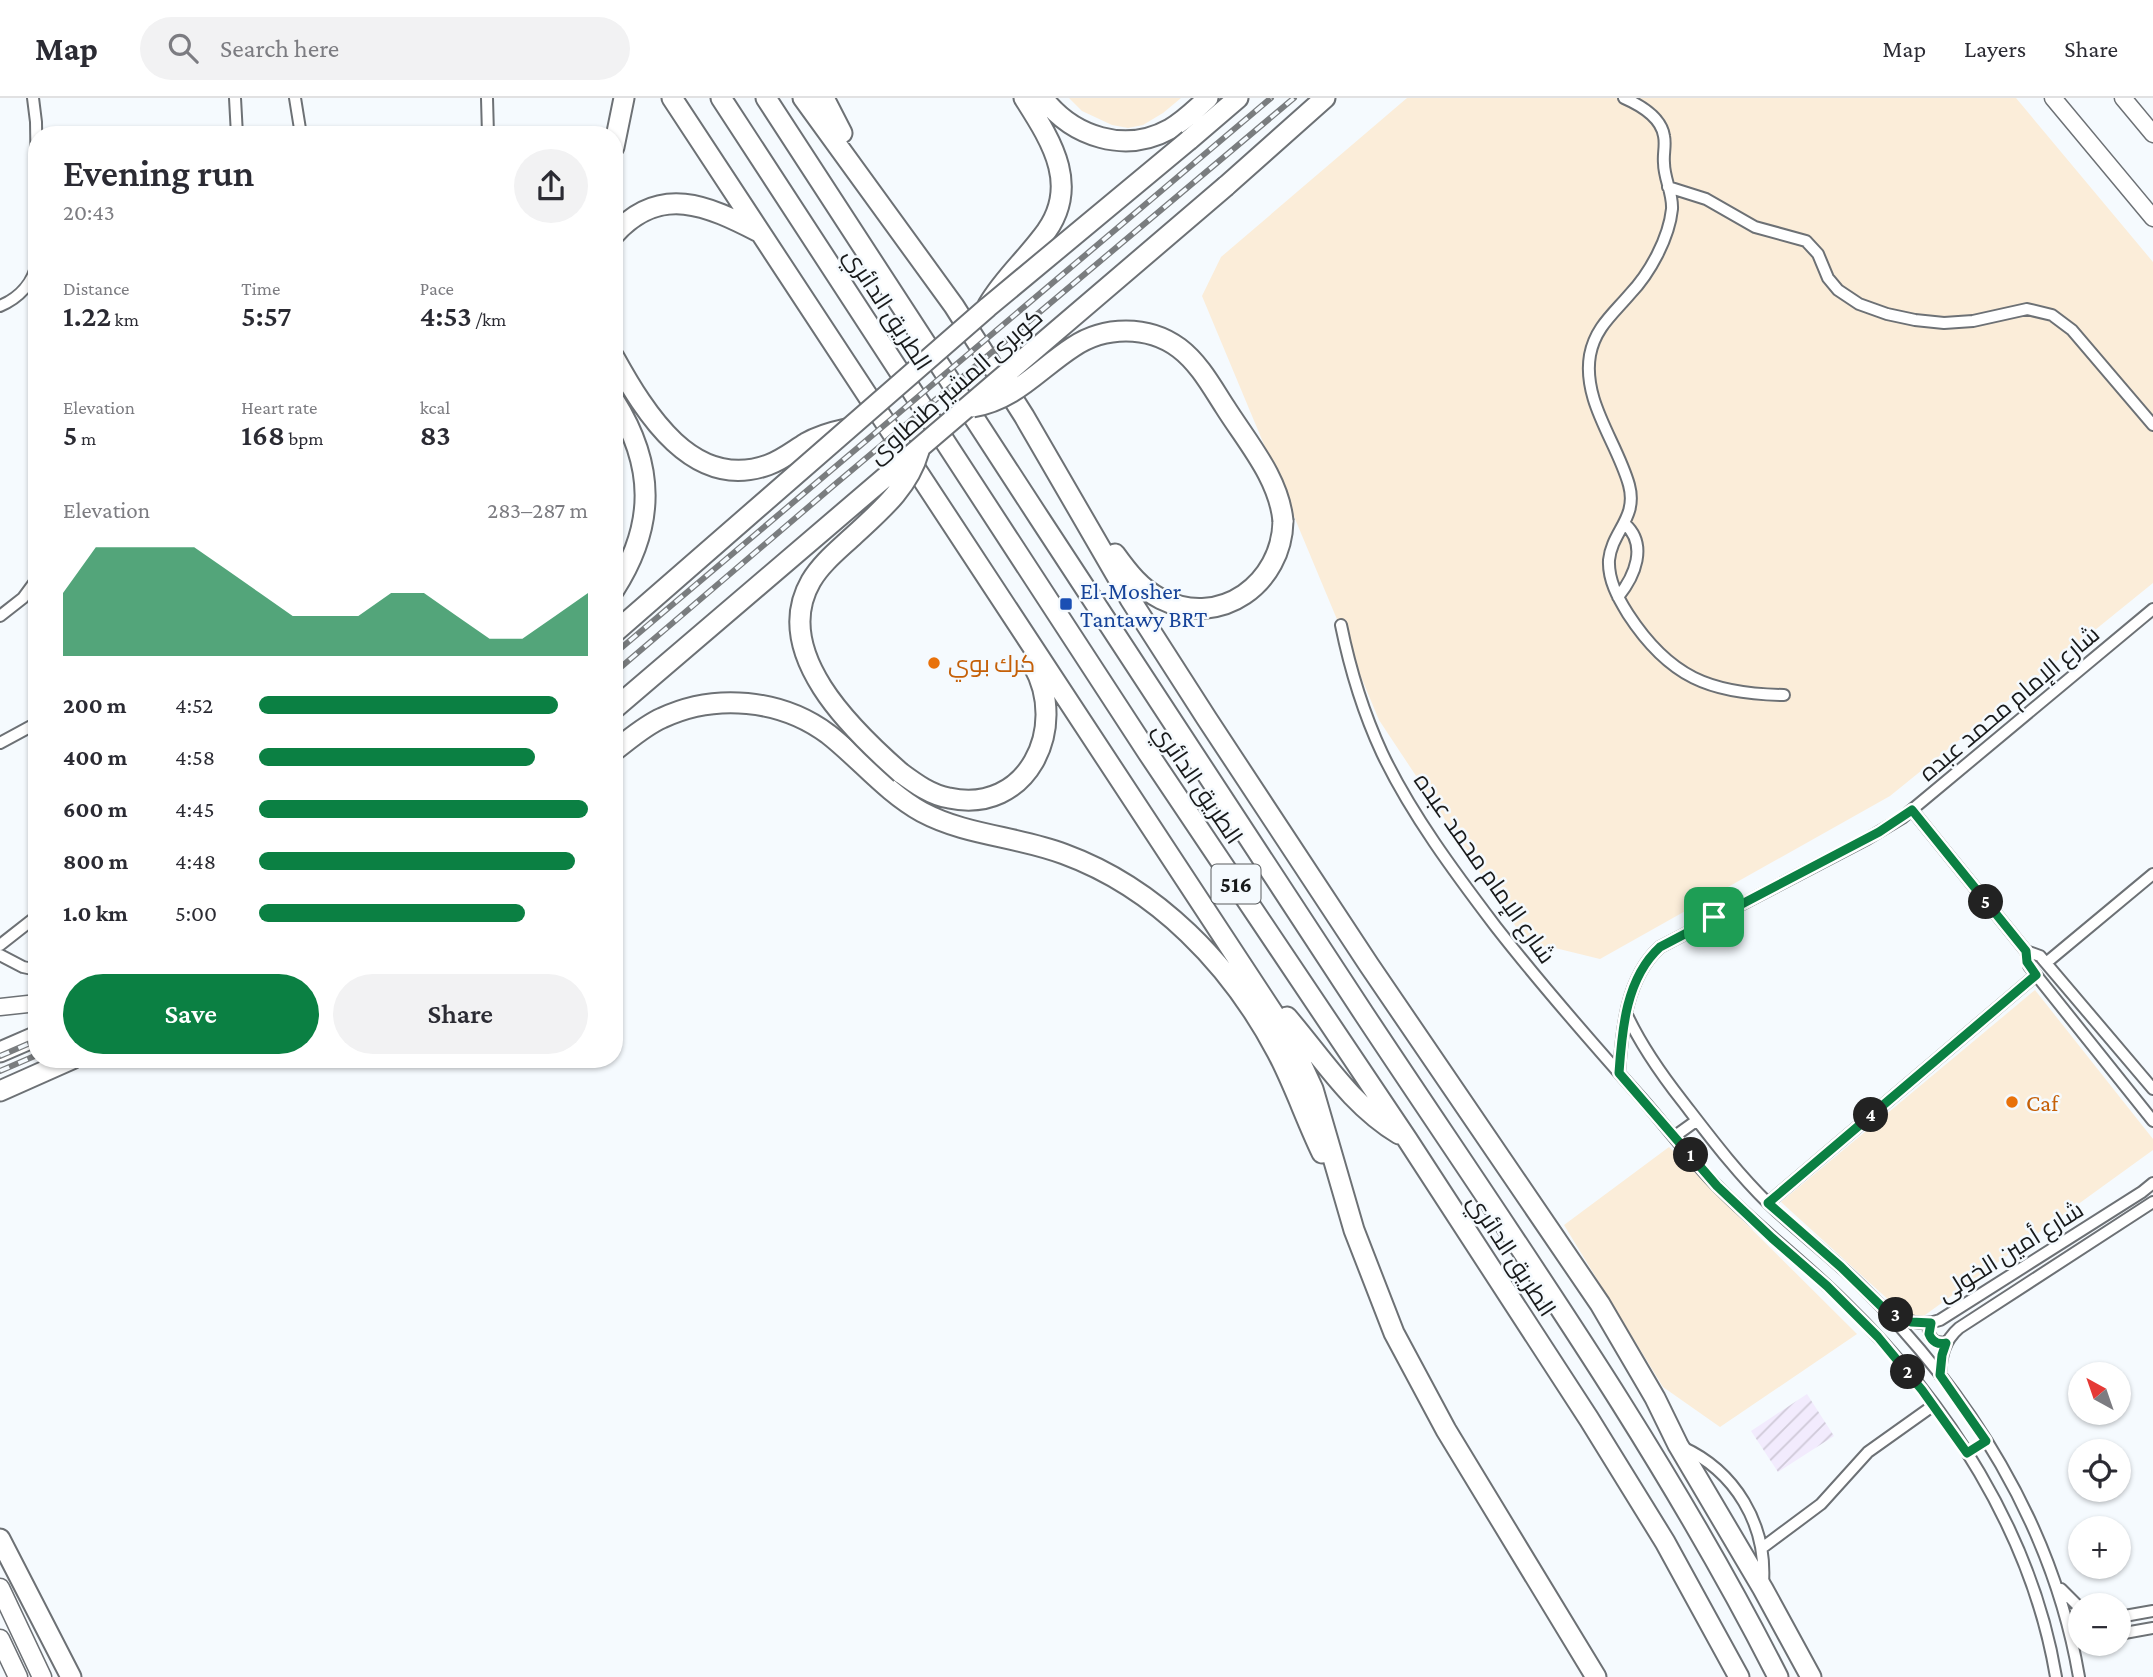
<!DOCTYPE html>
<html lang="en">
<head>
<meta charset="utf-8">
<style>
	:root { --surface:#fff; --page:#f2f2f3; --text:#2b2b33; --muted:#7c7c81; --line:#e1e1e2; --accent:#0b8043 }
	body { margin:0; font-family:"Crimson Pro",Cairo,serif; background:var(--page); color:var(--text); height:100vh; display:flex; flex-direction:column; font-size:26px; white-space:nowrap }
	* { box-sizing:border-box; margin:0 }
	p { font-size:23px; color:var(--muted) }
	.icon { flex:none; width:38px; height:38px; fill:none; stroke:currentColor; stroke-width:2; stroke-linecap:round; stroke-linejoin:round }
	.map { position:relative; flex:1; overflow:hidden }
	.side { position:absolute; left:28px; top:28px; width:595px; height:942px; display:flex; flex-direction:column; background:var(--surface); border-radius:28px; box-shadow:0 2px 5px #0004 }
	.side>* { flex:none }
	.needle { width:46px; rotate:320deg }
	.controls { position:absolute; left:2068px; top:1264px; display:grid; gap:14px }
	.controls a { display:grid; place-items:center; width:63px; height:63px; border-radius:50%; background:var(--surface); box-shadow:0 2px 5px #0004; font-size:35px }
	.pin { position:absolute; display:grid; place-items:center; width:60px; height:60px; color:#fff; margin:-30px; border-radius:14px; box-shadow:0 4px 10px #0006 }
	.km { position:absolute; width:35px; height:35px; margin:-18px; border-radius:50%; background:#222; color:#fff; font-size:19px; line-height:35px; text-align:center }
	.round { display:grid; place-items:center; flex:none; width:74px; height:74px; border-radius:37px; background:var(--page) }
	.headline { display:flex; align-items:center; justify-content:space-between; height:119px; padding:0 35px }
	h1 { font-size:38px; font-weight:600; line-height:52px }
	.figures { display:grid; grid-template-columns:repeat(3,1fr); gap:10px; height:119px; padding:7px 35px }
	.figures div { display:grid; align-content:center }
	.figures b { font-size:30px; font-weight:600 }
	.figures small { font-size:19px; font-weight:400 }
	.figures p { font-size:19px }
	.chart { height:196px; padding:14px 35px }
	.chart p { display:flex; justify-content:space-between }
	.chart svg { width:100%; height:126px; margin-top:7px; fill:var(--accent); opacity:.7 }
	.cta { display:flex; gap:14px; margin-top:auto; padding:14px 35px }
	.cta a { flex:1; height:80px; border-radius:42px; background:var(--accent); color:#fff; font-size:28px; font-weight:600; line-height:80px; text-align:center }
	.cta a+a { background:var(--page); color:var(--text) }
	ul { padding:0 35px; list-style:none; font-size:23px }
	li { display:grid; grid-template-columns:112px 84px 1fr; align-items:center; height:52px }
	li i { height:18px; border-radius:9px; background:var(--accent) }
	header { display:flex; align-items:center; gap:42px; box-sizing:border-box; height:98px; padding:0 35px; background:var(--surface); border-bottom:2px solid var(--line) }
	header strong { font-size:33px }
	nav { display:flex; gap:38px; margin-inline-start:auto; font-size:24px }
	.search { width:490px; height:63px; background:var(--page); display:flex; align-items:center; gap:18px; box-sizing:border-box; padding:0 24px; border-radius:38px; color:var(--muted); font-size:26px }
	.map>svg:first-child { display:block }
	.commercial { fill:#fbedd9 }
	.industrial { fill:url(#industrial-furrows) }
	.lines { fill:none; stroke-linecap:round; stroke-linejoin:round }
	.street-casing { stroke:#6d7175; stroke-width:14 }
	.secondary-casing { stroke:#6d7175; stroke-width:19 }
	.primary-casing { stroke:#6d7175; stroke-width:21 }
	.highway-casing { stroke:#6d7175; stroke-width:23 }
	.street { stroke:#fff; stroke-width:10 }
	.secondary { stroke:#fff; stroke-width:16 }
	.primary { stroke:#fff; stroke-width:18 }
	.highway { stroke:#fff; stroke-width:19 }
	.rail-casing { stroke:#7a7d7f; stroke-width:6 }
	.rail { stroke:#f5fafe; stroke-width:3.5; stroke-dasharray:10; stroke-linecap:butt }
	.highway-bridge-casing { stroke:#6d7175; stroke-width:23; stroke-linecap:butt }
	.highway-bridge { stroke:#fff; stroke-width:19 }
	.route-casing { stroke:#fff; stroke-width:14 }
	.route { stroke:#0b8043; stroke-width:9 }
	.transit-dot { fill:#1a4fb4; stroke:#f5fafe; stroke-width:2.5 }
	.food-dot { fill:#e8710a; stroke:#f5fafe; stroke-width:2.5 }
	.labels { text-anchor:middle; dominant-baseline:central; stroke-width:5; stroke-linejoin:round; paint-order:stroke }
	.shield { fill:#f5fafe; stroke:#5a5d5f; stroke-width:2 }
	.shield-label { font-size:23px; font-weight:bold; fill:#181a1b }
	.street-label { font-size:24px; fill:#181a1b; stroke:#f5fafe }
	.transit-label { font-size:24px; fill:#164399; stroke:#f5fafe; text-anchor:start }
	.food-label { font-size:24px; fill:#c56008; stroke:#f5fafe; text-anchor:start }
</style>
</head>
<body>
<header>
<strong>Map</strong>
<div class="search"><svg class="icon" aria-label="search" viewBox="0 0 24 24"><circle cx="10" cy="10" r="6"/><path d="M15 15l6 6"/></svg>Search here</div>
<nav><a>Map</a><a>Layers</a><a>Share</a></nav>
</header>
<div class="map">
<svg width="2153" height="1579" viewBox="0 0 2153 1579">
	<defs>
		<pattern id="industrial-furrows" width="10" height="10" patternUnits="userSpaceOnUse" patternTransform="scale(1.75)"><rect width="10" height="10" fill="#f2ebfd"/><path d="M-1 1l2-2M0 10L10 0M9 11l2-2" fill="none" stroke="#cfc9d8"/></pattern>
	</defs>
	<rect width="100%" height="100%" fill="#f5fafe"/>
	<path class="commercial" d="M1069,0h112l-18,15 -20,12 -15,3 -16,-3 -30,-14z
		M1407,0h609l137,164v321l-263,213 -290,163 -49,-12 -21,1 -151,-228 -177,-424 19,-39z
		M2035,892l118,149v11l-239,173 -133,-121z
		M1669,1049l188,187 -137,93 -57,-40 -99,-162z"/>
	<path class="industrial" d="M1807,1296l27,42 -56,36 -27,-41z"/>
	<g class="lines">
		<defs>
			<path id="street" d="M33,0l3,24 1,65
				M235,0l2,37
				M295,0l6,37
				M487,0l1,37
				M1624,0c16,7 37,19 40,38 2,9 -1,18 0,27 0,16 9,30 8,46 -3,29 -22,64 -42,85 -17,20 -35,34 -40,61 -8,46 27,87 39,130 9,33 -17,46 -20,75 -1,20 9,38 19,54 41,63 82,80 156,81
				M1668,89l38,12 49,28 51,14 12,13 10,24 10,12 21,14 28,10 28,6 29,3 29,-2 54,-12 25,6 20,15 81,95
				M0,208c19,-8 33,-23 37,-43
				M1618,499c17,-21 30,-52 7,-73
				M0,518l23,-18 14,-19
				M1341,527c9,44 22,87 41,128 29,61 73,120 114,174 47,60 97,117 147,173 25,29 49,61 76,88 40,40 85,74 125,114 103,100 188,231 212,375
				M0,645l37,-20
				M1912,712l114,141 14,5 113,133
				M0,847l37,-29
				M2026,853l3,15 124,155
				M0,857l23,12 14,3
				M2046,865l107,-89
				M1626,915c15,33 35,61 57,89 27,35 54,71 86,102 29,28 62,52 91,81 109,107 193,240 219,392
				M1619,975c3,-44 7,-95 41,-126l207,-108 35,-21 251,-209
				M1675,1038l21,-15
				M1768,1105l268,-228
				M1892,1215c16,8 29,14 48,7l202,-128 11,-9
				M1931,1225c-4,8 -2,14 5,19l10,1
				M1940,1277c1,-19 4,-34 19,-47l194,-126
				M1682,1349c53,24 85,77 81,136
				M1762,1450l59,-44 47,-52 66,-47
				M2061,1491l20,20
				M2119,1519l34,-6
				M2119,1536l34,-6"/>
			<path id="secondary" d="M2053,0l100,120
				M2123,0l30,36
				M0,909l37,-4"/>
			<path id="primary" d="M0,1490l42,89
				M0,1541l18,38"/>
			<path id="highway" d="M672,0l617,939 24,52 41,141 40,103 52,97 150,247
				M721,0l427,655 259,386 182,280 76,123 74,135
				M766,0c199,306 397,611 598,916 143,216 297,432 414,663
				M803,0l151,208 70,110 106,183 77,120 162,246 231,339 55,94 23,47 85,144 48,88
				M824,0l18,35
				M1043,0c30,39 82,56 127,31 14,-8 26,-20 38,-31
				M1189,42l49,-42
				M614,49l10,-49
				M1226,88l99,-88
				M614,137c46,-52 94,-29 145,-3
				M988,207c15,-26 36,-44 54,-68 40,-49 10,-95 -18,-139
				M614,259c31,56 79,135 154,108 14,-5 25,-14 38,-22 12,-7 26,-11 40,-14
				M614,302c41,65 42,125 0,190
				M1115,456c13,18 26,35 46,45 60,30 121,-16 122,-78
				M614,653c16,-12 30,-25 48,-33 53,-25 119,-19 166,16 32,25 58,58 94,78 45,24 95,24 142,42 93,34 167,111 213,198 17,32 29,68 45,101
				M901,675c15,11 30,22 48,25 78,17 120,-70 84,-133
				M1287,919c36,42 64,88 112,117
				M0,954l37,-16
				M0,993l72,-32
				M0,1441l71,138"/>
		</defs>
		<use href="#street" class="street-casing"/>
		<use href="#secondary" class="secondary-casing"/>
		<use href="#primary" class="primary-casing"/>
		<use href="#highway" class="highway-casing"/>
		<use href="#street" class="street"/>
		<use href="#secondary" class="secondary"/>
		<use href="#primary" class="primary"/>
		<use href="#highway" class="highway"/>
		<defs>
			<path id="rail" d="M614,556l657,-556
				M614,575l219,-187 461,-388
				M0,958l37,-16
				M0,973l37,-16"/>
		</defs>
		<use href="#rail" class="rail-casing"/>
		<use href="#rail" class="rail"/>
		<defs>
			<path id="highway-bridge" d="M973,309c42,-7 66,-38 100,-60 31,-21 75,-22 106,1 20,15 33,39 46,59 22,35 54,71 58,114
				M614,535l374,-326 201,-167
				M614,611l612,-523
				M901,675c-49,-43 -131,-121 -90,-192 10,-17 26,-30 40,-43 28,-26 57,-49 68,-87"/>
		</defs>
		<use href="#highway-bridge" class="highway-bridge-casing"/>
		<use href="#highway-bridge" class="highway-bridge"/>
	</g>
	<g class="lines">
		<defs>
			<path id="route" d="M1912,712l114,141 1,11 9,13 -268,228 73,64 42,41 28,14 20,1 -2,11c3,8 9,11 17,9l-4,12 -2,20 46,66 -19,12 -45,-63 -44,-53 -51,-51 -55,-48 -55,-52 -98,-113c3,-44 7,-95 41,-126l219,-115z"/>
		</defs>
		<use href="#route" class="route-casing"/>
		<use href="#route" class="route"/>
	</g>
	<rect class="transit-dot" x="1059" y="499" width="14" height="14" rx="3.5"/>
	<g class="food-dot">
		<circle cx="934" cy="565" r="7"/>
		<circle cx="2012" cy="1004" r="7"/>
	</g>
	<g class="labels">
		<rect class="shield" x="1211.5" y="766.5" width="49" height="39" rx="5"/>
		<g class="shield-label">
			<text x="1236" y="786">516</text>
		</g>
		<g class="street-label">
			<text transform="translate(888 211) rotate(57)">الطريق الدائري</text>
			<text transform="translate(955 288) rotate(-41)">كوبرى المشير طنطاوى</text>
			<text transform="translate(2009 605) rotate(-40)">شارع الإمام محمد عبده</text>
			<text transform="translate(1198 685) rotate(56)">الطريق الدائري</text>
			<text transform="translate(1485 770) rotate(55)">شارع الإمام محمد عبده</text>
			<text transform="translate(2010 1153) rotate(-32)">شارع أمين الخولى</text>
			<text transform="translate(1512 1157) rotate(57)">الطريق الدائري</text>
		</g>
		<g class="transit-label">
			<text x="1080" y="492">El-Mosher<tspan x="1080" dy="28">Tantawy BRT</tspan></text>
		</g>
		<g class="food-label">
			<text x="948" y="565">كرك بوي</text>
			<text x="2026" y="1004">Caf</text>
		</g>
	</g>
</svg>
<div class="controls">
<a><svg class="needle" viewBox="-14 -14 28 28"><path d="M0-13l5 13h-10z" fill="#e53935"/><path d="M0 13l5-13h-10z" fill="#7c7c81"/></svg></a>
<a><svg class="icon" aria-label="locate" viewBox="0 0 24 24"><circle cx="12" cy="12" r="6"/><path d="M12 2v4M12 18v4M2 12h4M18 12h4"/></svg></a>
<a>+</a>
<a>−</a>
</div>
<div class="pin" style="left:1714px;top:819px;background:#1e9e55"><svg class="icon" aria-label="arrive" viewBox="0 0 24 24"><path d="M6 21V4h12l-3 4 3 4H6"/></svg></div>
<b class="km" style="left:1691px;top:1057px">1</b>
<b class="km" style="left:1908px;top:1274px">2</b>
<b class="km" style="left:1896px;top:1217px">3</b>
<b class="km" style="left:1871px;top:1017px">4</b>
<b class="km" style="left:1986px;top:804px">5</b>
<section class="side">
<div class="headline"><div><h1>Evening run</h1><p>20:43</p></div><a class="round"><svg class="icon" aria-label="share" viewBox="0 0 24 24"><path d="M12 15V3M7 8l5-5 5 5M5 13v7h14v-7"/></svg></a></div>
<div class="figures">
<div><p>Distance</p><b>1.22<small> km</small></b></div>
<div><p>Time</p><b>5:57</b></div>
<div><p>Pace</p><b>4:53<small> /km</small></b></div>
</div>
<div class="figures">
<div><p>Elevation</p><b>5<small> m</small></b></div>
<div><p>Heart rate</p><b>168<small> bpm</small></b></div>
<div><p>kcal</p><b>83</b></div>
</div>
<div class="chart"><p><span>Elevation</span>283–287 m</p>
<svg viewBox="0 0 160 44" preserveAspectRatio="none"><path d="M0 44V22L10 6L20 6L30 6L40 6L50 14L60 22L70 30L80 30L90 30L100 22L110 22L120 30L130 38L140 38L150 30L160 22V44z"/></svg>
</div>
<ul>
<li><b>200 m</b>4:52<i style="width:91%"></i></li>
<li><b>400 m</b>4:58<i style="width:84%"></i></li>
<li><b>600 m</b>4:45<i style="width:100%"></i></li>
<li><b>800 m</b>4:48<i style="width:96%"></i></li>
<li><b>1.0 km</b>5:00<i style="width:81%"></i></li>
</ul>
<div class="cta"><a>Save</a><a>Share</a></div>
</section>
</div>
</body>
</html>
